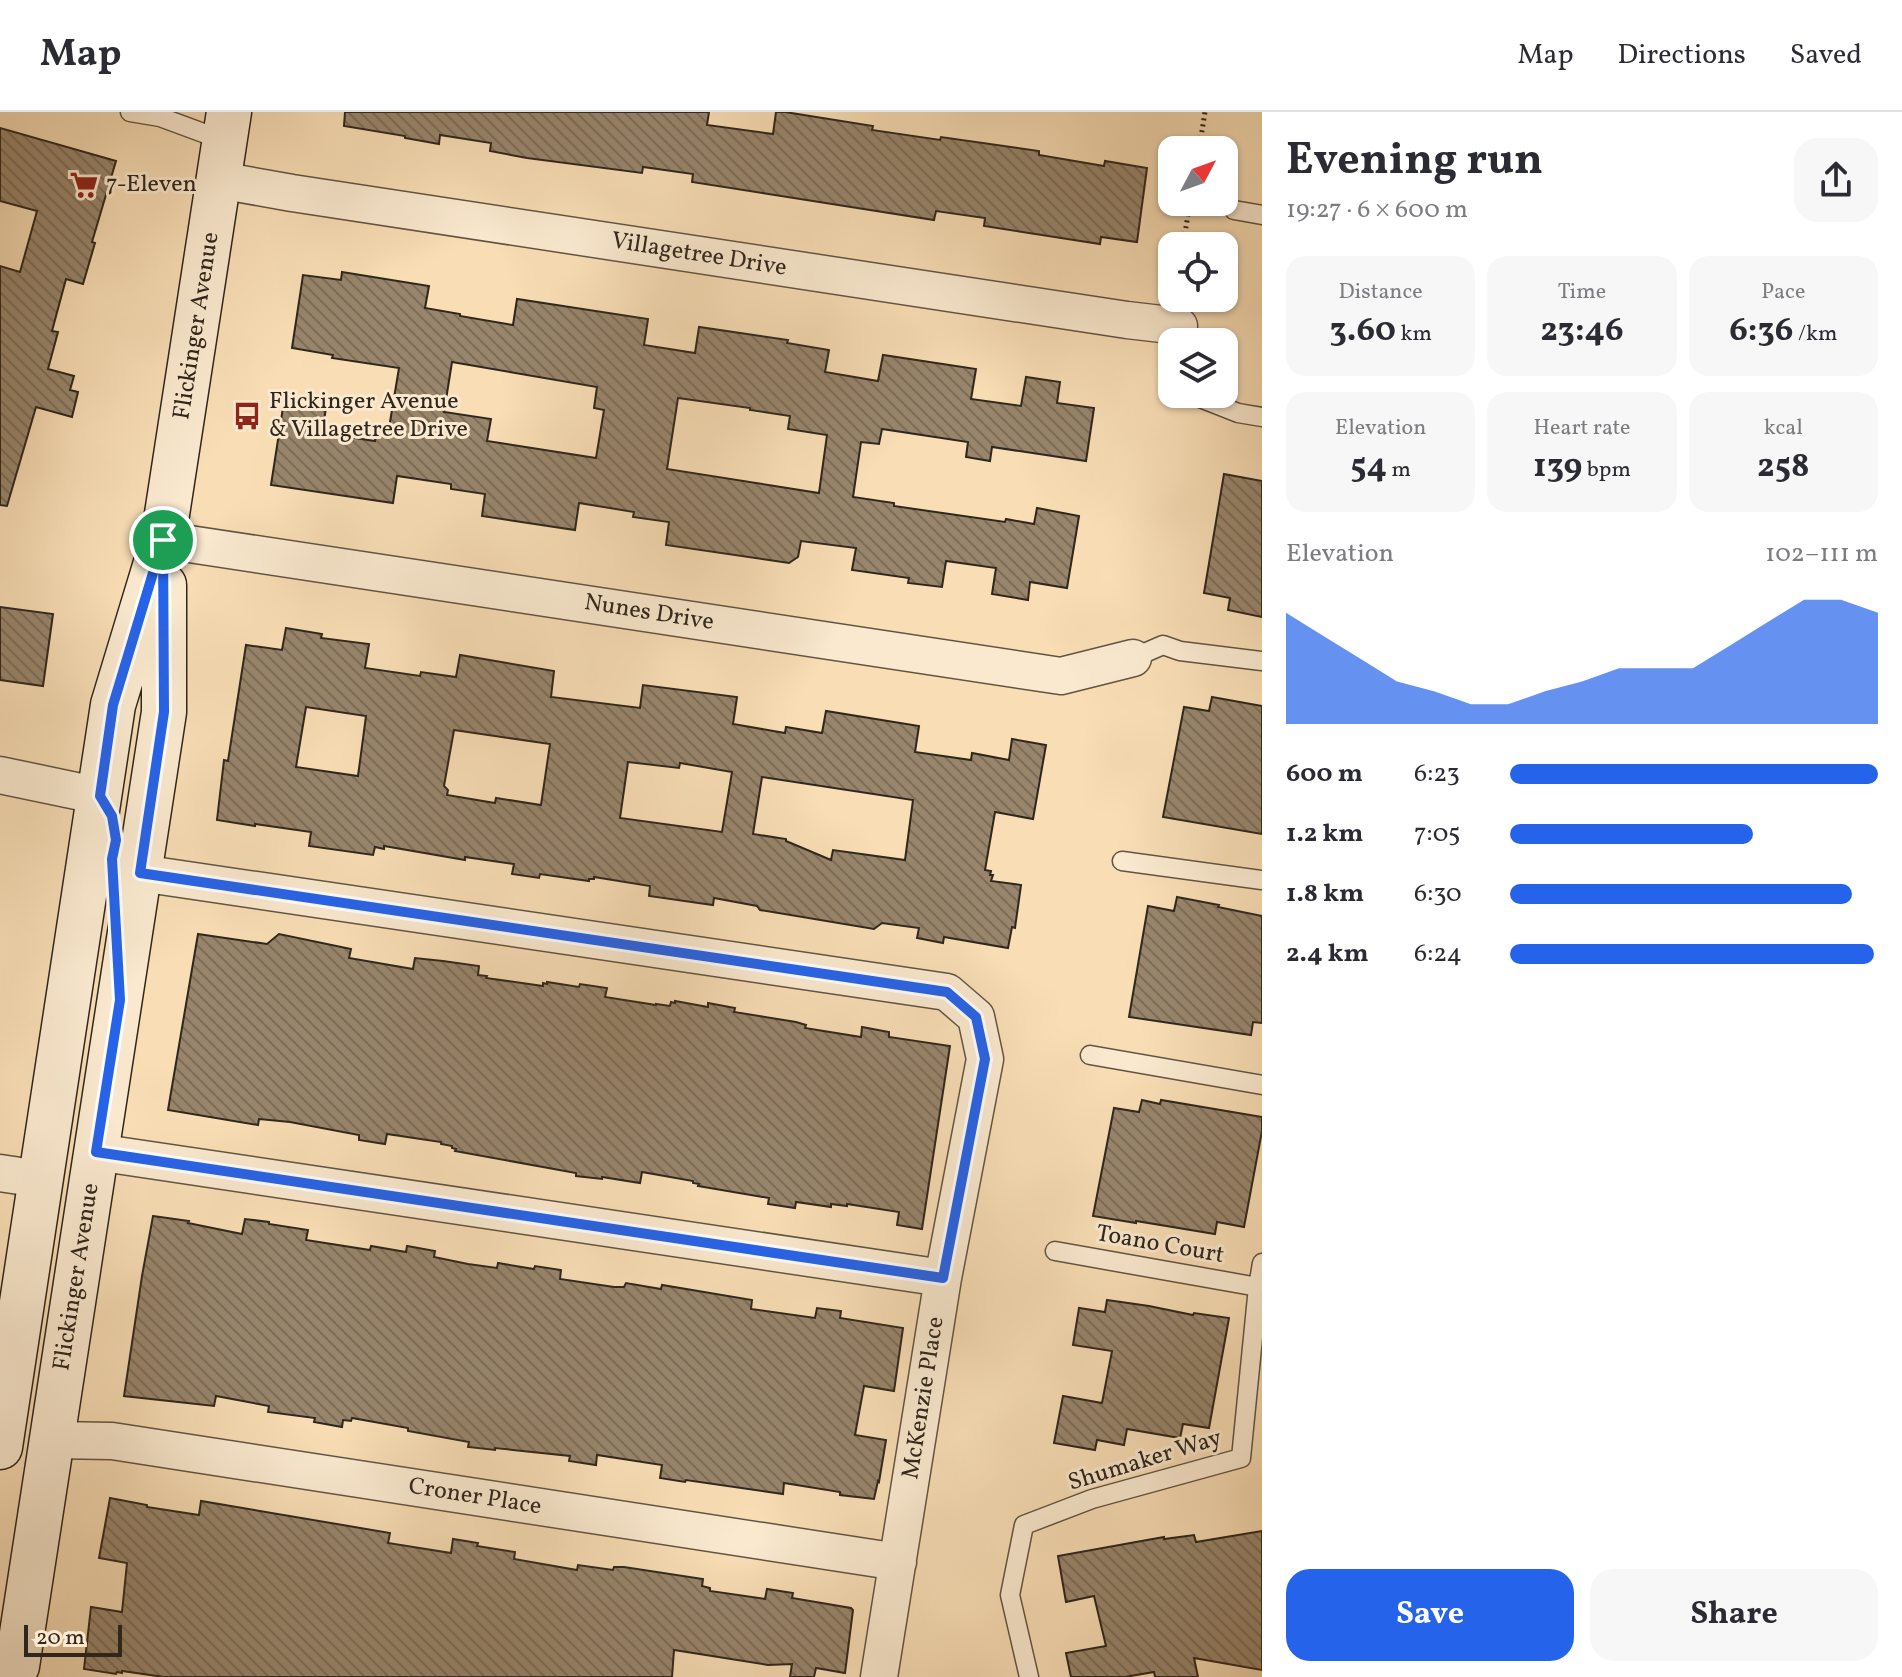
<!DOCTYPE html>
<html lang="en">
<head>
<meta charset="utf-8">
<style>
	:root { --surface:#fff; --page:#f7f7f7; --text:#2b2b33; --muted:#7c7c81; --line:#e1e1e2; --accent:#2563eb }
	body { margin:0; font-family:Vollkorn,serif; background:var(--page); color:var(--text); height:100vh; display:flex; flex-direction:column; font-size:30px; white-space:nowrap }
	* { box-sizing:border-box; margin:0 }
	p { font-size:26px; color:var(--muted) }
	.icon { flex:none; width:44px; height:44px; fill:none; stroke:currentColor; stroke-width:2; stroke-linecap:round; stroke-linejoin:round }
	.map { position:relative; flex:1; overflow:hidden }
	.drawer { display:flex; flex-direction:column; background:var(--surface); width:640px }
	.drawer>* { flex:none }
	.needle { width:52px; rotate:49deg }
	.buttons { position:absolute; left:1158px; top:24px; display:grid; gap:16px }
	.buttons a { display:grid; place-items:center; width:80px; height:80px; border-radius:16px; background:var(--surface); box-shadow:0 2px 6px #0004; font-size:40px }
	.scale { position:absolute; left:24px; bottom:20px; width:98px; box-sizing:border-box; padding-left:8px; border:4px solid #30261c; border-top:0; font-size:22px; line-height:28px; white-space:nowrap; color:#30261c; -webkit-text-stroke:6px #fae9cf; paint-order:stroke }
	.pin { position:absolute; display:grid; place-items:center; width:68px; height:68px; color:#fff; margin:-34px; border:4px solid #fff; border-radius:50%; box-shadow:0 2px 8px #0007 }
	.round { display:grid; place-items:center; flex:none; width:84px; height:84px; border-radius:24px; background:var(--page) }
	.head { display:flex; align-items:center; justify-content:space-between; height:136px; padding:0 24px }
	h1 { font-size:44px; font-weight:700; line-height:60px }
	.stats { display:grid; grid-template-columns:repeat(3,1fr); gap:12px; height:136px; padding:8px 24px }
	.stats div { display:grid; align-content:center; border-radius:20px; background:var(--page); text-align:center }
	.stats b { font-size:34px; font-weight:700 }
	.stats small { font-size:22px; font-weight:400 }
	.stats p { font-size:22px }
	.chart { height:224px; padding:16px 24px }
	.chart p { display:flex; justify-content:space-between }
	.chart svg { width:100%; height:144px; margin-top:8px; fill:var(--accent); opacity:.7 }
	.button { display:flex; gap:16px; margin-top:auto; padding:16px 24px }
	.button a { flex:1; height:92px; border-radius:24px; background:var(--accent); color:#fff; font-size:32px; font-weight:700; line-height:92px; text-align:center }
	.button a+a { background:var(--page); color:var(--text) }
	ul { padding:0 24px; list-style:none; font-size:26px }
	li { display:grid; grid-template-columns:128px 96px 1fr; align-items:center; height:60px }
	li i { height:20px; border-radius:10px; background:var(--accent) }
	header { display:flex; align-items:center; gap:48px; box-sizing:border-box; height:112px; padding:0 40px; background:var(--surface); border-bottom:2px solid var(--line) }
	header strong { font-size:38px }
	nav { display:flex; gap:44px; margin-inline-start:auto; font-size:28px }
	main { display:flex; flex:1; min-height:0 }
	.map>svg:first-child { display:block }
	.building { fill:url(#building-back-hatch); stroke:#30261c; stroke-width:2; fill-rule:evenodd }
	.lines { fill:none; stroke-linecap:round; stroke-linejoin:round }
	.service-casing { stroke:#625442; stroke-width:21 }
	.minor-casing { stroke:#625442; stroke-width:39 }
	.secondary-casing { stroke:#30261c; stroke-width:47 }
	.path { stroke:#30261c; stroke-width:5; stroke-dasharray:2 4; stroke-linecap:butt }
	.service { stroke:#fae9cf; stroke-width:18 }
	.minor { stroke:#fae9cf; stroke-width:36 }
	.secondary { stroke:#fae9cf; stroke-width:44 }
	.route-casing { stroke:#fff; stroke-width:16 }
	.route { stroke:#2563eb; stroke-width:10 }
	.labels { text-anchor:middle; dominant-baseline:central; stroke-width:6; stroke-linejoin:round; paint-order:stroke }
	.poi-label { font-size:24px; fill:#30261c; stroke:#fae9cf; text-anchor:start }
	.street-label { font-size:24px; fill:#30261c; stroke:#fae9cf }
</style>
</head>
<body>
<header>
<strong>Map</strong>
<nav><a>Map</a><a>Directions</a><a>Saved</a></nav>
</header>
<main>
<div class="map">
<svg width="1262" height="1565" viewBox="0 0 1262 1565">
	<defs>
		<pattern id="building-back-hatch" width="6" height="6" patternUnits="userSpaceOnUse" patternTransform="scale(2)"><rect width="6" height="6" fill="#98856c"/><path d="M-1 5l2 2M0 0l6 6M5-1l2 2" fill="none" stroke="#7c6d58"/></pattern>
	</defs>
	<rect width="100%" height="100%" fill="#f8ddb5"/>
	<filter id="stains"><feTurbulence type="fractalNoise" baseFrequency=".0025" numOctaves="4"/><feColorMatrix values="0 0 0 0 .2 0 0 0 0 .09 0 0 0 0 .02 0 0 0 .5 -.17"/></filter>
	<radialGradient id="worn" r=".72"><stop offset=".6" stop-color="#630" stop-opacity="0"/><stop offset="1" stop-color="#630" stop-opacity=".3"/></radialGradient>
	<path class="building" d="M345,0h364l-2,13 66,9 3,-22h9l88,14 -1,4 68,10 1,-3 98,14v4l65,11 1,-5 42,7 -10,74 -36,-5 -1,7 -116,-18 1,-8 -49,-7 -2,9 -242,-38 1,-8 -50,-7 -1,6 -115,-15 -37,-7 1,-8 -51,-8 -1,9 -34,-6v-2l-61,-10z
		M0,16l116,33 -24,81 3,1 -12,41 -17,-5 -14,52 6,1 -10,37 26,7 -4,14 8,2 -6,25 -36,-10 -29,99 -7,-1v-239l20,6 17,-61 -37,-10z
		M342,160l87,14 -4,22 35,6v2l53,9 4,-26 131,20 -4,26 51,8 4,-26 89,13 -1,3 42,7 -4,22 53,9 5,-26 93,14 -5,30 50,7 5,-29 34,5 -3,21 37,5 -8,53 -94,-14 -2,14 -24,-4 2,-15 -86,-13 -3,15 -18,-2 -8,55 41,6v3l111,16 1,-3 28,5 3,-16 42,8 -12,72 -37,-6 -2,18 -36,-6 4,-26 -50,-7 -4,26 -34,-4 1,-5 -57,-8 4,-22 -55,-7 -3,16 -9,6 -123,-18 3,-23 -36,-5 1,-5 -55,-9 -4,27 -93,-14 3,-22 -34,-5v-5l-54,-8 -4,27 -122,-18 13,-84 42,7 -4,25 53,8 2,-15 12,2 10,-60 -67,-10 1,-3 -41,-7 11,-73 38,5zM452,250l145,25 -3,21 10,2 -8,48 -109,-17 4,-22 -47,-7zM678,286l72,10v2l40,6 -2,13 39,6 -8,58 -152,-24z
		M1224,362l38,7v136l-34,-7 2,-12 -26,-5z
		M0,495l53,7 -10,72 -43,-6z
		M286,516l36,6 -1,4 48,6 -4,24 55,8 1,-4 35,5 4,-22 94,16 -3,26 89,11 3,-23 94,12 -4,27 52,9 1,-6 36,6 4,-22 93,15 -4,26 56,8 1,-7 37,7 3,-21 34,6 -13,74 -38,-7 -10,58 6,1 -1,4h3l-2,6 30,4 -6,43 -3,-1 -4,21 -64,-11 -1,6 -26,-5 2,-10 -37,-5 -8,6 -114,-19 -3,-4 -43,-8 -1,7 -64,-9 1,-10 -56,-9v2h-5v2l-49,-7 -1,4 -27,-4 2,-10 -49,-7v3l-81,-14v3l-9,-2 -2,8 -64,-9 2,-14 -56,-8v2l-38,-6 7,-60 4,1 18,-116 36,5zM306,595l60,9 -8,60 -62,-9zM454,618l96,14 -9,61 -45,-7 -1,5 -48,-8 1,-5 -4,-4zM628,650l51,6 1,-5 52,9 -10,60 -102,-14zM762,665l151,23 -8,60 -72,-10 -2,10 -45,-19v-2l-33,-5z
		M1212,585l50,9v128l-99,-17 21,-110 25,4z
		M1177,785l42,8 -1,2 44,9v107l-9,-1 -2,13 -122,-18 19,-111 26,5z
		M198,822l69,10 12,-10 72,15 -2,9 64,11 2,-11 28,3 36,5 -1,9 9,1 -1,2 57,8v-3l4,1v-2l32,5 1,-3 27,4 -2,9 51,8v-1l14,2 1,-4 4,1v-2l33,6v-4l27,5 -1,4 62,10 10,3 -1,3 56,9 1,-10 27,5v5l61,9 -28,183 -25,-4 2,-13 -52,-8v2l-16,-2v3l-35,-5 -1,6 -27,-4 1,-6 -71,-12 1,-2 -6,-1v-2l-51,-9 -2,11 -38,-6v2l-26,-3v-3l-121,-22 1,-2 -4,-1v-2l-11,-2v-2l-54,-8 -2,10 -26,-4v-5l-69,-13 -31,-3 -1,6 -90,-15z
		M1142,988l18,4 1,-4 101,17v14l-18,96 -27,-5 -2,12 -79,-13v2l-43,-7 21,-108 25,4z
		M153,1104l36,5 -1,2 54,11 3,-15 24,3v2l39,6 -2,10 64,10 1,-4 35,6 1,-6 28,5 -1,6 34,7 29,4 1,-5 36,6 1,-3 26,4 -1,9 54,8h10l2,-4 35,6 1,-4 90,15 -1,9 64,9 2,-10 24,3 -1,7 63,10 -9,63 -30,-5 -9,49 31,5 -7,42 -1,-1 -4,18 -34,-4v-3l-56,-9 -1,11 -97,-14 -1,2 -25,-4 2,-13 -65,-10 -1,10 -27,-4 1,-5 -75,-8v2l-27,-3 1,-5 -61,-11v-3l-56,-10 -1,3 -8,-1 -1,7 -28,-5 1,-4 -47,-6 1,-6 -53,-10 -2,10 -90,-10 18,-120z
		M1107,1188l42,6 44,9 1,-2 35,5 -20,110 -26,-4 -3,14 -53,-9 -3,16 -27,-5 -2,10 -41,-7 9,-47 39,7 10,-52 -39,-6 6,-37 26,4z
		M110,1386l37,7v2l52,8 2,-14 189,32 -2,10 63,10 2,-14 25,4 -1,3 38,6 -1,7 63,11 1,-5 35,5 1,-3h10l79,12 -1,7 8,2v3l55,8 2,-10 26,4 -1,5 59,10 2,2 -8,63 -29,-5 -2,9h-24l2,-13 -24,1 -94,-15 -2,27h-508l-42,-6v2l-5,-1 -1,2 -32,-5 7,-62 31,5 5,-49 -28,-5z
		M1262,1419v139l-68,-12 4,19h-43l-1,-5 -29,5h-54l-5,-24 40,-7 -12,-50 -28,6 -8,-46 106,-19v2l30,-4 2,7z"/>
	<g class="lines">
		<defs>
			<path id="service" d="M130,0l30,5 65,24
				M1234,98l28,5
				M1194,282l1,2 43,17 24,4
				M1133,546l30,-13 17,6 82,10
				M1122,749l140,19
				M1090,943l172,30
				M1055,1139l203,36
				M1029,1565l-19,-82 14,-70 68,-26 149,-41 17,-171 4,-24"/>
			<path id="minor" d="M219,68l73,13 835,127 52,6
				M163,428l898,136 72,-18
				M0,663l100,21
				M140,761l807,119 29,25 9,42 -42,219 -64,399
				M96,1040l847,126
				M0,1061l40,6
				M51,1328l61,1 786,121"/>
			<path id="secondary" d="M0,1335l113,-742 50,-165 66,-428
				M9,1565l8,-11 147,-954v-127"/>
		</defs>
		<use href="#service" class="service-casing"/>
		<use href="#minor" class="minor-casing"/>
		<use href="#secondary" class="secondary-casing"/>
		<path class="path" d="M1199,38l6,-38
			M1183,134l7,-44"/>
		<use href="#service" class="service"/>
		<use href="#minor" class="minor"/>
		<use href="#secondary" class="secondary"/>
	</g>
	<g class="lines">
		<defs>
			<path id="route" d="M163,428l1,172 -24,161 807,119 29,25 9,42 -42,219 -847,-126 24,-152 -8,-141 4,-19 -4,-24 -12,-20 13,-91z"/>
		</defs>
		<use href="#route" class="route-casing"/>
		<use href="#route" class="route"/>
	</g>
	<defs>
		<symbol id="supermarket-bare" viewBox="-9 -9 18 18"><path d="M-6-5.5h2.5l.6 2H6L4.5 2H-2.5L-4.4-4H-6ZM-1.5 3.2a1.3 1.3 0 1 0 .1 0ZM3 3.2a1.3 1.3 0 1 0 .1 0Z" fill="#8f2418" stroke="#fae9cf" stroke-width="2.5" paint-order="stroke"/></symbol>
		<symbol id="bus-bare" viewBox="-9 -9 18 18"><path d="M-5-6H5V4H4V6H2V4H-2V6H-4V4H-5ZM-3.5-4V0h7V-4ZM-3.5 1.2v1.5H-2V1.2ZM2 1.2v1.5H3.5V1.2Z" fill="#8f2418" stroke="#fae9cf" stroke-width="2.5" paint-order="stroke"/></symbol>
	</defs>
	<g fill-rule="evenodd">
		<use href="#supermarket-bare" x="64" y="53" width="40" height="40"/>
		<use href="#bus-bare" x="227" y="284" width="40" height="40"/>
	</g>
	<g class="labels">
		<g class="poi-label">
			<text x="106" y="73">7-Eleven</text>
			<text x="269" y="290">Flickinger Avenue<tspan x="269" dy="28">&amp; Villagetree Drive</tspan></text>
		</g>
		<g class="street-label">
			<text transform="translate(699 143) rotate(9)">Villagetree Drive</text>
			<text transform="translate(197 214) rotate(-81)">Flickinger Avenue</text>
			<text transform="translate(649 501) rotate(9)">Nunes Drive</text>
			<text transform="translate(1160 1133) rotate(10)">Toano Court</text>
			<text transform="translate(77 1165) rotate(-81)">Flickinger Avenue</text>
			<text transform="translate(924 1286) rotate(-81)">McKenzie Place</text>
			<text transform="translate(1145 1349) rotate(-17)">Shumaker Way</text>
			<text transform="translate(475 1385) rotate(9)">Croner Place</text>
		</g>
	</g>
	<rect width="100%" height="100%" filter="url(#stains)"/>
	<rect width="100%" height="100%" fill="url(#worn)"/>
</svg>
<div class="buttons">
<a><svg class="needle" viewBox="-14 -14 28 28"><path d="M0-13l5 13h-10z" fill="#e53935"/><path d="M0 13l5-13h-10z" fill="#7c7c81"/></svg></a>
<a><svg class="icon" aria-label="locate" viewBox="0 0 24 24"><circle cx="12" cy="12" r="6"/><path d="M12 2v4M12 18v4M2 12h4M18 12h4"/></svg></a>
<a><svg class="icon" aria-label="layers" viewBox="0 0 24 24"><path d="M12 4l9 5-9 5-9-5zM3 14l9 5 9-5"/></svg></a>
</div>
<div class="scale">20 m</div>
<div class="pin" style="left:163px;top:428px;background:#1e9e55"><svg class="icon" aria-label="arrive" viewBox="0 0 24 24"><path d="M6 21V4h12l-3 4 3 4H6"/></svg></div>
</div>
<section class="drawer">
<div class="head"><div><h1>Evening run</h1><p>19:27 · 6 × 600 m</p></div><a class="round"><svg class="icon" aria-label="share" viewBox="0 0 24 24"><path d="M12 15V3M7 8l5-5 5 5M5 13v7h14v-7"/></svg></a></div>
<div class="stats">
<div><p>Distance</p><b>3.60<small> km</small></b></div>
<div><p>Time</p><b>23:46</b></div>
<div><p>Pace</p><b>6:36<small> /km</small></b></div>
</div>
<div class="stats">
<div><p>Elevation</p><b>54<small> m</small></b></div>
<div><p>Heart rate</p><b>139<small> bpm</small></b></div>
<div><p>kcal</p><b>258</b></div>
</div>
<div class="chart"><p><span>Elevation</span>102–111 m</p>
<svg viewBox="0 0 160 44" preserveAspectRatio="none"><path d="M0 44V10L10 17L20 24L30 31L40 34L50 38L60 38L70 34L80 31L90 27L100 27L110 27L120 20L130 13L140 6L150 6L160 10V44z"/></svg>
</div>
<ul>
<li><b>600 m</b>6:23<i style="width:100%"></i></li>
<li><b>1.2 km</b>7:05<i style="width:66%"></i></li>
<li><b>1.8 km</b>6:30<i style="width:93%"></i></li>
<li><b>2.4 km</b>6:24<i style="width:99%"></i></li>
</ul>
<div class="button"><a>Save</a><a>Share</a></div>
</section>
</main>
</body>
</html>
